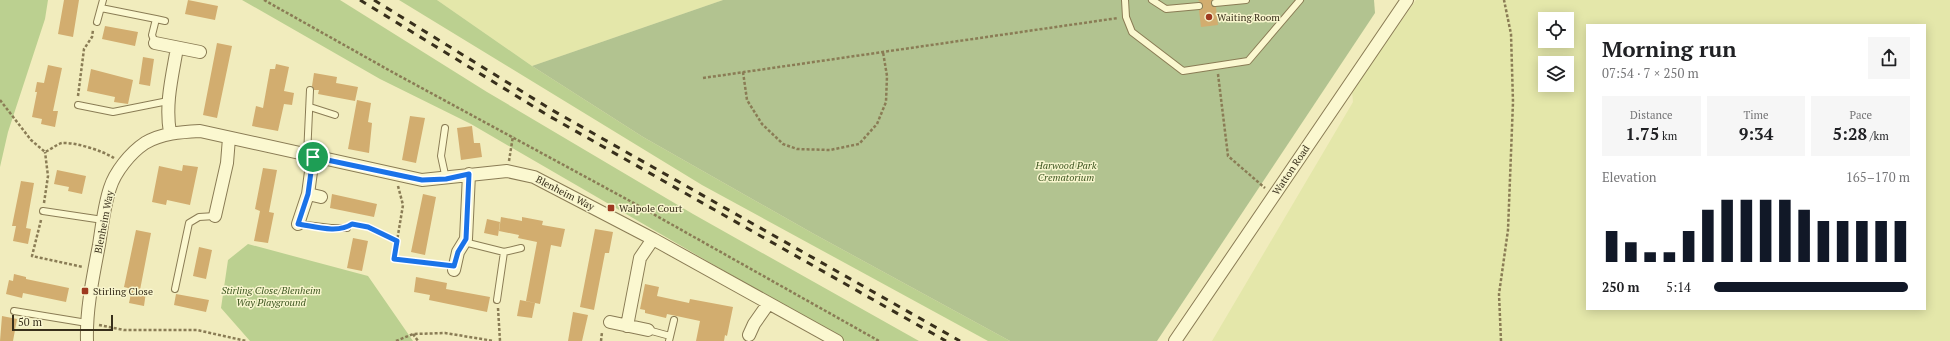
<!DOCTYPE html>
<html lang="en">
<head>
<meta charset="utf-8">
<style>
	:root { --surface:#fff; --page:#f6f6f6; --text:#202124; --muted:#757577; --accent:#111827 }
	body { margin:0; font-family:"PT Serif",serif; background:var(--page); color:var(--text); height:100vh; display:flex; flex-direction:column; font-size:15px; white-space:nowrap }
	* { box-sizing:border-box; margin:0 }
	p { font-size:13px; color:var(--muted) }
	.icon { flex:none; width:22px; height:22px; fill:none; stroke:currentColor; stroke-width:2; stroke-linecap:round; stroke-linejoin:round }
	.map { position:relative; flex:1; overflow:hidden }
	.panel { position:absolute; left:1586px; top:24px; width:340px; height:286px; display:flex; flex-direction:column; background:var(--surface); border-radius:0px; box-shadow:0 2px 10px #0003 }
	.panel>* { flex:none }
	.fabs { position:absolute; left:1538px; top:12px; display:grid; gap:8px }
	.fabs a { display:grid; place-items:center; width:36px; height:36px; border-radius:0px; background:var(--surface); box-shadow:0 2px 10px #0003; font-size:20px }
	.scale { position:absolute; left:12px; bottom:10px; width:101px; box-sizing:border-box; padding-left:4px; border:2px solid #382f1b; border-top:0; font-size:11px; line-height:14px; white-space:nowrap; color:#382f1b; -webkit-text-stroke:3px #f8f5cd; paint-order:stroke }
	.pin { position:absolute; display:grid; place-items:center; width:34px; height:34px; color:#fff; margin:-17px; border:2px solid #fff; border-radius:50%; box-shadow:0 1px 4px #0007 }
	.round { display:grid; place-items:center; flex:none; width:42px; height:42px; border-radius:0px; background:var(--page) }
	.headline { display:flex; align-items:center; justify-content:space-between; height:68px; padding:0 16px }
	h1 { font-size:22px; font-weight:600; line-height:30px }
	.metrics { display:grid; grid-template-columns:repeat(3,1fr); gap:6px; height:68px; padding:4px 16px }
	.metrics div { display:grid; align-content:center; border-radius:0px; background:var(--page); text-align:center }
	.metrics b { font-size:17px; font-weight:600 }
	.metrics small { font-size:11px; font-weight:400 }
	.metrics p { font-size:11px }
	.chart { height:112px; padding:8px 16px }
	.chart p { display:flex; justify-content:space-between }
	.chart svg { width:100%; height:72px; margin-top:4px; stroke:var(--accent); stroke-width:6 }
	ul { padding:0 16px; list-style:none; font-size:13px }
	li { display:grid; grid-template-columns:64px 48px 1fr; align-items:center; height:30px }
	li i { height:10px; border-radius:5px; background:var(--accent) }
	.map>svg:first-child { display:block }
	.farmland { fill:#e4e7aa; fill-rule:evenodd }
	.green { fill:#bbd090 }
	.cemetery { fill:#b2c390 }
	.building { fill:#d2ad6f }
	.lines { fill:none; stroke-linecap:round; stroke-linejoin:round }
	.service-casing { stroke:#8a7c55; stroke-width:8 }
	.minor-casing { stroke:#8a7c55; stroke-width:14 }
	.path { stroke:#8a7c55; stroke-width:2.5; stroke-dasharray:3 2; stroke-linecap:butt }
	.service { stroke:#fbf8d0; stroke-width:6 }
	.minor { stroke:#fbf8d0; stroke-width:12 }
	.rail { stroke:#382f1b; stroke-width:3; stroke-dasharray:7 7; stroke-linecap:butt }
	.route-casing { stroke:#fff; stroke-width:8 }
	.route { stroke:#1a73e8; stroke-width:5 }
	.poi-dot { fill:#9e3a20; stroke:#f8f5cd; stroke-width:1.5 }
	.labels { text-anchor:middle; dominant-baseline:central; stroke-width:3; stroke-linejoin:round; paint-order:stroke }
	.poi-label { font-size:10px; fill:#382f1b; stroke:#f8f5cd; text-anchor:start }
	.park-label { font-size:10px; font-style:italic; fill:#3d5620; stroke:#f8f5cd }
	.street-label { font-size:10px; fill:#382f1b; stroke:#f8f5cd }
</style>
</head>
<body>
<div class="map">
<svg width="1950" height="341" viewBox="0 0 1950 341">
	<rect width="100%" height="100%" fill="#f1ecbd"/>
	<path class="farmland" d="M437,0h286l-191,66z
		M1416,0h534v341h-738l141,-239 -1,-11zM1545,19h22v22h-22zM1587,25h338v284h-338zM1545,63h22v22h-22z"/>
	<path class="green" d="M0,0h48l-3,19 -37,113 -8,35z
		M242,0h98l147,92 206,122 226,127h-74l-374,-217 -91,-45z
		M399,0h38l95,66 111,71 171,97 196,107h-22l-286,-156z
		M248,244l120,32 45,65h-163l-29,-33 7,-48z"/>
	<path class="cemetery" d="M723,0h651l1,13 -218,328h-147l-196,-107 -171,-97 -111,-71z"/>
	<path class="building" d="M64,0h15l-6,37 -15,-3z
		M188,0l30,6 -3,14 -30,-6z
		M1198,0h14l-1,5 5,2 2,18 -17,2 -2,-17 4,-2v-3z
		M105,26l33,6 -3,14 -33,-7z
		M217,43l15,3 -15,72 -14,-3z
		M143,57l11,2 -4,27 -11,-2z
		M276,64l13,3 -5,24 10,2 -2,12 -8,-1 -6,27 -26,-5 4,-20 7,2 7,-39h5z
		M48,65l14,3 -9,43h5l-3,16 -14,-3 1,-5 -10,-2 5,-25h-2l2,-10 7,1z
		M91,69l42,11 -5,24 -14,-2 1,-5 -28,-6z
		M314,73l23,4 -1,6 22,4 -3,14 -37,-7 1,-4h-5l-2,-4z
		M357,100l14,3 -3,19 4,1 -3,30 -21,-4z
		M410,116l15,2 -9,45 -14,-3z
		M472,126l2,17h6l2,14 -21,3 -4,-32z
		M183,165l15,2 -8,38 -23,-5 -1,5 -14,-3 7,-36 23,5z
		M263,168l14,2 -8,42 5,1 -6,30 -14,-2 6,-30 -5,-2z
		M57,170l29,6 -4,18 -14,-3 1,-4 -15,-3z
		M21,181l13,2 -8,45 5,1 -3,15 -15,-3 3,-15h-4z
		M332,194l45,10 -3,13 -44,-9z
		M423,194l13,3 -11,58 -14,-3z
		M501,217l21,4v-4l21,4 -1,4 23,4 -4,18 -10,-2 -11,59 -14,-3 11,-59 -19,-4 1,-3 -20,-4z
		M487,219l13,3 -2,14 -14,-3z
		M595,229l18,3 -4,21h-4l-11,57 -14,-3z
		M136,230l15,3 -11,57 -6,-1 12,3 -2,14 -15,-3 3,-14 -8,-2z
		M353,238l15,3 -6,30 -15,-3z
		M199,247l13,3 -6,29 -13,-3z
		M14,274l12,3v2l43,9 -3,14 -43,-9 -1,5 -16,-4 3,-14 4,1z
		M416,277l31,6 -1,6 44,8 -3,15 -58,-12 1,-5 -16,-3z
		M645,284l14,3 -2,9 32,7 1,-4 43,8 -6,29 -2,-1 -1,6h-28l4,-20 -33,-7 -1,4 -21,-5v-3l-5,-1z
		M176,294l33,6 -3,12 -32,-7z
		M520,300l15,3 -3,15 -15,-2z
		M573,312l15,3 -6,26h-14z
		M2,316l15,3 -4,22h-13z"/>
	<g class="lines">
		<defs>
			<path id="service" d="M1125,0l1,17 6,15 51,39 65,-10 52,-61
				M1152,0l14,9 33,-3
				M1215,3l31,-3
				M101,8l55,11 -4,16 3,8
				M156,19l9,2
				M97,22l6,-22
				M78,105l35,7 55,-11
				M310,107l25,8
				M445,128l-4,28 5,23
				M307,156l3,-66
				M43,211l60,9
				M298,224l33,4h16
				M464,242l40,10 -7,48
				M504,252l17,-4
				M175,289l14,-66 10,-6 16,-1
				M14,311l73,12
				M648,330l22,6
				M669,341l5,-21"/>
			<path id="minor" d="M155,43l45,9
				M170,133c-5,-29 2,-56 7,-85
				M308,194l13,3
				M215,216l12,-53 2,-25
				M298,224l10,-30 5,-37
				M454,270l4,-18 8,-13 3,-65
				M610,322l38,8
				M627,326l13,-68 13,-19
				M749,335l5,-11 14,-20
				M87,341c-1,-32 6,-64 12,-96 3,-19 5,-39 11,-57 5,-16 20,-35 35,-45 17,-10 36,-11 55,-12l222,49 85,-9 27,6 119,62 184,102
				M1175,341l232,-341"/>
		</defs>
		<use href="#service" class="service-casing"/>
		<use href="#minor" class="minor-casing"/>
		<path class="path" d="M264,0l130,73 236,128 249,140
			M743,72l4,28 15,24 21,20 14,5 33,1 29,-6 18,-20 9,-22 1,-26 -4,-24
			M1218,74l10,82 37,32
			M703,78l415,-60
			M78,96l6,-47 8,-12 1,-7
			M0,100l31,40 14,12c5,-2 12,-8 17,-9 14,-1 41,8 52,15
			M509,161l4,-25
			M398,186l5,19 -9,54 49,6
			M44,203l4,-27 -3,-24
			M41,220l-9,36 51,11
			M355,225l13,2 29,14
			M498,308l2,33
			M99,325l25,5h73l49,11
			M413,334l5,7
			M396,341l17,-7 32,-1 49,8
			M601,341l1,-9
			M1501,341l-2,-47 9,-64 5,-128 -2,-68 -7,-34"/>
		<use href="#service" class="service"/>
		<use href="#minor" class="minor"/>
		<path class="rail" d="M360,0l189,116 397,225
			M374,0l178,110 408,231"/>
	</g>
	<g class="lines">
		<defs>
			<path id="route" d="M313,157l109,23 24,-1 23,-5 -3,65 -8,13 -4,14 -60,-7 3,-18 -29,-14 -16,-3c-14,10 -39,2 -54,0l10,-30z"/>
		</defs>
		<use href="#route" class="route-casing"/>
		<use href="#route" class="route"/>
	</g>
	<g class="poi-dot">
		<circle cx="1209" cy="17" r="4"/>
		<rect x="607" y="204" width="8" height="8" rx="2"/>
		<rect x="81" y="287" width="8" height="8" rx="2"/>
	</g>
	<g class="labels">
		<g class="poi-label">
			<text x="1217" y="17">Waiting Room</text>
			<text x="619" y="208">Walpole Court</text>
			<text x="93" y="291">Stirling Close</text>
		</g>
		<g class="park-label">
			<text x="1066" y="165">Harwood Park<tspan x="1066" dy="12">Crematorium</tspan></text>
			<text x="271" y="290">Stirling Close/Blenheim<tspan x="271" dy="12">Way Playground</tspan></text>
		</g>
		<g class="street-label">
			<text transform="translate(1291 170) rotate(-56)">Watton Road</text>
			<text transform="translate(565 193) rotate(27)">Blenheim Way</text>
			<text transform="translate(104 222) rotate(-79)">Blenheim Way</text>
		</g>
	</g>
</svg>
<div class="fabs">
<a><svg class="icon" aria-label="locate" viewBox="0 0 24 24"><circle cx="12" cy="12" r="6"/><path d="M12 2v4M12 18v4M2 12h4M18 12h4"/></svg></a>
<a><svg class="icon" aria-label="layers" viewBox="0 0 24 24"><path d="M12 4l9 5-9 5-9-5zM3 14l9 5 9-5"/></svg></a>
</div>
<div class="scale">50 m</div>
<div class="pin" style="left:313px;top:157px;background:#1e9e55"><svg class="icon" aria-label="arrive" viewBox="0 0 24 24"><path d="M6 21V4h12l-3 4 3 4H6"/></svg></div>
<section class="panel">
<div class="headline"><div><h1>Morning run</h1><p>07:54 · 7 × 250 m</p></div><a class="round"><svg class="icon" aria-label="share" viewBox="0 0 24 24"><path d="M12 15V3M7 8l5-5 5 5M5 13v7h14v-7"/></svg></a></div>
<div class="metrics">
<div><p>Distance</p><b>1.75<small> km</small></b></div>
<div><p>Time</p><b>9:34</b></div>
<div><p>Pace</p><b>5:28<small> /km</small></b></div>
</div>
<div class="chart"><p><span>Elevation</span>165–170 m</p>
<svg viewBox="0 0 160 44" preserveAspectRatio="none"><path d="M5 44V25M15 44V32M25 44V38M35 44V38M45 44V25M55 44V12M65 44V6M75 44V6M85 44V6M95 44V6M105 44V12M115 44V19M125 44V19M135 44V19M145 44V19M155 44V19"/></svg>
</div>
<ul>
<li><b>250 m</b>5:14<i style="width:99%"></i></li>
</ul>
</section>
</div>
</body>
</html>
